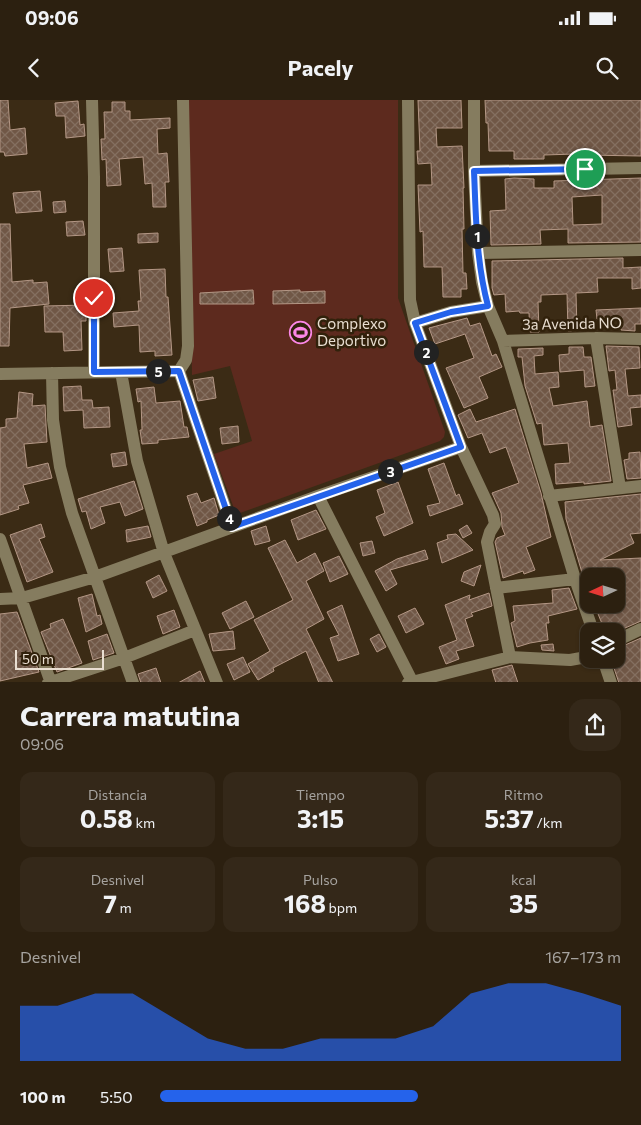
<!DOCTYPE html>
<html lang="es">
<head>
<meta charset="utf-8">
<style>
	:root { --surface:#2c2010; --page:#342819; --text:#f1f3f6; --muted:#a6a39f; --line:#483e30; --accent:#2563eb }
	body { margin:0; font-family:Commissioner,sans-serif; background:var(--page); color:var(--text); height:100vh; display:flex; flex-direction:column; font-size:19px; white-space:nowrap }
	* { box-sizing:border-box; margin:0 }
	p { font-size:16px; color:var(--muted) }
	.icon { flex:none; width:28px; height:28px; fill:none; stroke:currentColor; stroke-width:2; stroke-linecap:round; stroke-linejoin:round }
	.map { position:relative; height:582px; overflow:hidden }
	.side { display:flex; flex-direction:column; background:var(--surface); flex:1 }
	.side>* { flex:none }
	.needle { width:32px; rotate:266deg }
	.controls { position:absolute; left:580px; top:468px; display:grid; gap:10px }
	.controls a { display:grid; place-items:center; width:45px; height:45px; border-radius:10px; background:var(--surface); box-shadow:0 1px 4px #0004,0 0 0 1px var(--line); font-size:25px }
	.scale { position:absolute; left:15px; bottom:12px; width:89px; box-sizing:border-box; padding-left:5px; border:2px solid #e9ded1; border-top:0; font-size:14px; line-height:18px; white-space:nowrap; color:#e9ded1; -webkit-text-stroke:4px #31210b; paint-order:stroke }
	.pin { position:absolute; display:grid; place-items:center; width:42px; height:42px; color:#fff; margin:-21px; border:2px solid #fff; border-radius:50%; box-shadow:0 1px 5px #0007 }
	.km { position:absolute; width:25px; height:25px; margin:-12px; border-radius:50%; background:#222; color:#fff; font-size:14px; line-height:25px; text-align:center }
	.round { display:grid; place-items:center; flex:none; width:52px; height:52px; border-radius:15px; background:var(--page) }
	.headline { display:flex; align-items:center; justify-content:space-between; height:85px; padding:0 20px }
	h1 { font-size:28px; font-weight:700; line-height:38px }
	.figures { display:grid; grid-template-columns:repeat(3,1fr); gap:8px; height:85px; padding:5px 20px }
	.figures div { display:grid; align-content:center; border-radius:12px; background:var(--page); text-align:center }
	.figures b { font-size:25px; font-weight:700 }
	.figures small { font-size:14px; font-weight:400 }
	.figures p { font-size:14px }
	.chart { height:140px; padding:10px 20px }
	.chart p { display:flex; justify-content:space-between }
	.chart svg { width:100%; height:90px; margin-top:5px; fill:var(--accent); opacity:.7 }
	ul { padding:0 20px; list-style:none; font-size:16px }
	li { display:grid; grid-template-columns:80px 60px 1fr; align-items:center; height:38px }
	li i { height:12px; border-radius:6px; background:var(--accent) }
	.status { display:flex; justify-content:space-between; align-items:center; height:35px; padding:0 25px; background:var(--surface); direction:ltr }
	.status svg { height:14px; fill:currentColor }
	header { display:flex; justify-content:space-between; align-items:center; height:65px; padding:0 20px; background:var(--surface); font-size:22px; font-weight:700 }
	.map>svg:first-child { display:block }
	.garden { fill:#5d2a1e }
	.building { fill:url(#building-cross-hatch); stroke:#b49785; fill-rule:evenodd }
	.lines { fill:none; stroke-linecap:round; stroke-linejoin:round }
	.minor { stroke:#857c5f; stroke-width:12 }
	.route-casing { stroke:#fff; stroke-width:10 }
	.route { stroke:#2563eb; stroke-width:6 }
	.labels { text-anchor:middle; dominant-baseline:central; stroke-width:5; stroke-linejoin:round; paint-order:stroke }
	.poi-label { font-size:15px; fill:#e9ded1; stroke:#31210b; text-anchor:start }
	.street-label { font-size:15px; fill:#e9ded1; stroke:#31210b }
</style>
</head>
<body>
<div class="status"><b>09:06</b><svg viewBox="0 0 49 12"><path d="M0 12V9h3v3zM5 12V6h3v6zM10 12V3h3v9zM15 12V0h3v12zM26 1h20v11H26zM47 4h2v5h-2z"/></svg></div>
<header><svg class="icon" aria-label="back" viewBox="0 0 24 24"><path d="M15 5l-7 7 7 7"/></svg>Pacely<svg class="icon" aria-label="search" viewBox="0 0 24 24"><circle cx="10" cy="10" r="6"/><path d="M15 15l6 6"/></svg></header>
<div class="map">
<svg width="641" height="583" viewBox="0 0 641 583">
	<defs>
		<pattern id="building-cross-hatch" width="8" height="8" patternUnits="userSpaceOnUse" patternTransform="scale(1.25)"><rect width="8" height="8" fill="#705746"/><path d="M0 0l8 8M0 8l8-8" fill="none" stroke="#846f60"/></pattern>
	</defs>
	<rect width="100%" height="100%" fill="#3b2b15"/>
	<path class="garden" d="M188,0h210v198l47,134 -1,5 -4,4 -200,72 -5,-2 -21,-57 38,-13 -22,-75 -38,9z"/>
	<path class="building" d="M0,0h8l2,30 15,-2 2,26 -22,2 -1,-4h-4z
		M418,0h43l1,28h-26l1,19 25,-1 2,42h-1l1,41h-2l1,44h3l1,16h-6v8h-18l-1,-30h-18l-1,-36 -3,1 -2,-47h14l-1,-22 -13,1 -1,-13h3z
		M485,0h156v56l-56,-1v3h-10v-4l-31,1v4h-30v-8h-25l-1,-28h-2z
		M78,1l2,24 4,-1 1,12 -19,2 -1,-22h-9l-1,-13z
		M112,2h13v9h5v9l40,-2v10l-13,1 1,25 9,-1 2,29h-4l1,25h-13l-1,-24 -7,1 -2,-27 -24,2 2,26 -14,1 -1,-27 -4,1 -1,-21h4l-1,-27h8z
		M514,78l20,1v9h20v-7l87,-3v64l-73,1v-14l-28,1 1,14 -50,1 -1,-34 16,-1 -1,-31zM602,95v29l-29,1 -1,-28z
		M40,91l2,20 -26,2 -3,-20z
		M65,101l1,11 -12,1 -1,-11z
		M83,121l2,14 -18,1 -1,-14z
		M0,124h10l2,58 21,-2v3l14,-1 2,22 -39,4 -1,38h-9z
		M158,133v9l-20,1v-9z
		M122,148l2,23 -14,1 -2,-23z
		M623,158v10l18,-1v21l-9,1v-11h-35l1,14 -22,1 1,37 -9,1 -1,-37 -26,1v7h-3l1,30h-9l-1,-19h-9l-1,-2 -13,1 -1,-18 -11,1 -2,-7v-27z
		M165,169l1,28h2l4,58 -17,1v-5l-15,1 -1,-27 -25,2 -1,-14 26,-2 -1,-10h3l-2,-31z
		M253,190l1,14h-54v-11z
		M300,190v2l25,-1v12l-52,1v-13z
		M86,205v16h-5l1,29 -18,1 -1,-19h-18l-1,-26z
		M641,208v16h-6v7l-14,-1v-12l-24,1 -1,-9z
		M467,218l3,8 10,-3 12,33 4,-2 6,13 -23,10 9,21 -24,10 -18,-40 28,-10 -9,-24 -30,10 -6,-16z
		M606,246l33,1 1,21 -15,1 3,27 13,-1v12l-11,1 2,17 -14,2 -5,-37h4l-2,-20 -6,1z
		M569,247h14l1,10h7l4,29 -10,1 -1,-17 -24,2 -1,-17 10,-1z
		M543,248v7l-9,1 1,18 23,-2 1,15 -10,1 4,18 34,-5 3,26 12,-2 9,56 -27,3v-2l-28,2 -1,-20 15,-1 -2,-20 -24,2 -2,-22 -5,1 -12,-38 -3,-29h-4v-8z
		M213,277l3,21 -18,3 -5,-21z
		M81,286l1,14h10l1,8 16,-1 1,20 -26,1 -1,-18 -19,1 -1,-24z
		M154,287l2,16 24,-2 4,26h3l2,10 -31,3v3l-16,1 -2,-14h2l-1,-29 -3,1 -2,-13z
		M19,292l14,2 -1,12 13,-1 2,37 -23,2 3,24 21,-5 4,15 -29,7 6,18 -11,3 1,3 -19,6v-87l6,-1v-8l11,-1z
		M470,309l6,13 39,-13 26,84 10,44 -25,10 9,23 -11,4 -1,-3 -20,7 -8,-36 2,-4 8,-3 -3,-8 -1,-14 -9,-20 27,-10 -13,-36 -16,6 -8,-20 -14,5 -10,-23z
		M238,326l1,16 -17,2 -2,-16z
		M125,352l2,13 -14,2 -2,-13z
		M640,352l1,26 -14,1 -3,-19 5,-1v-6z
		M444,363l12,33 3,-2 4,10 -33,12 -3,-10 13,-3 -12,-34z
		M134,381l9,28 -18,7 -5,-14 -20,5 5,16 -14,6 -5,-18 -4,1 -4,-13z
		M398,382l15,41 -29,13 -8,-19 9,-4 -8,-23z
		M197,393l4,10 13,-5 5,17 -12,5v2l-10,4 -10,-30z
		M641,394v39l-11,1 4,9 -34,17 41,-2v63l-25,11 -11,-1 -11,-27h22v-28h-33l-17,-57 -1,-17z
		M316,410l10,19 -28,11 -7,-20z
		M41,424l4,13 -6,2 14,33 -26,10 -17,-47z
		M467,425l5,8 -9,5 -4,-8z
		M148,426l3,11 -24,5 -1,-12z
		M266,426l4,15 -15,4 -4,-14z
		M456,434l17,16 -31,13 -5,-20 11,-4 -1,-4z
		M285,440l12,23 18,-10 9,18 -18,10 18,38 -18,10 27,54h-14l-13,-32 -33,17 1,3 -16,9 -10,-16 22,-13 -16,-31 39,-20 -25,-52z
		M372,441l3,12 -12,3 -3,-13z
		M425,450l3,9 -38,11 7,14 -11,7 -11,-20 22,-12z
		M339,456l9,18 -18,8 -7,-19z
		M481,465l-7,21 -13,-5 3,-9z
		M159,475l8,16 -14,7 -7,-16z
		M569,488l8,21 -29,7 1,7h-3l2,17 -18,3 -13,4 -6,-24 4,-2 -2,-15 40,-3 -1,-13z
		M489,493l3,13 -21,7 2,3 -8,3 9,27 -18,5 3,8 -13,5 -7,-17 18,-7 -12,-35 25,-10 -1,5z
		M92,494l5,22 3,-1 2,9 -16,8 -8,-34z
		M246,501l8,16 -24,12 -8,-16z
		M342,505l17,49 -21,7 -8,-23 9,-3 -12,-23z
		M415,508l9,16 -18,9 -8,-17z
		M174,510l6,17 -17,7 -6,-18z
		M17,512l22,60 -39,9v-67z
		M63,519l19,44 -25,9 -16,-40 10,-4 -1,-4z
		M233,531l2,18 -22,2 -4,-17z
		M107,534l7,19 -21,7 -5,-19z
		M379,534l7,13 -9,5 -7,-13z
		M641,538v45h-22l-8,-24h5v-10z
		M553,544l1,7 -12,-1 -1,-5z
		M243,557l7,15 -16,8 -7,-16z
		M512,565l6,18h-22l-4,-13z
		M156,568l5,15h-20l-3,-9z
		M200,571l5,12h-27z"/>
	<g class="lines">
		<path class="minor" d="M92,0l2,77v195
			M183,0l5,246 -2,14 -7,11 53,156
			M408,0l2,200 5,23 46,124 32,68 2,9 -5,8 -3,10 23,115
			M474,0v71l4,82 4,29 6,24 15,35 72,238 18,52
			M474,71l167,-3
			M478,153l163,-3
			M415,223l36,-11 37,-6
			M596,238l24,150
			M503,241l93,-3 45,1
			M121,272l16,89 27,92 53,130
			M52,273l1,47 7,47 12,46 61,170
			M0,274l179,-3
			M318,396l95,187
			M549,396l92,-10
			M0,439l51,144
			M496,488l79,-9
			M0,499l22,-1 73,-21 223,-81 143,-49
			M616,541l25,-12
			M603,559l8,24
			M48,583l76,-25 71,-28
			M408,583l102,-26 60,3 11,-2 8,-4"/>
	</g>
	<g class="lines">
		<defs>
			<path id="route" d="M94,198v74l85,-1 53,156 229,-80 -46,-124 36,-11 37,-6c-12,-45 -12,-90 -14,-135l111,-2"/>
		</defs>
		<use href="#route" class="route-casing"/>
		<use href="#route" class="route"/>
	</g>
	<defs>
		<symbol id="stadium-ring" viewBox="-11 -11 22 22"><circle r="9.5" fill="#31210b" stroke="#fb87e6" stroke-width="1.5"/><path d="M0-5a6.5 5 0 1 0 0 10a6.5 5 0 1 0 0-10ZM-3.5-1.8h7v3.6h-7Z" fill="#fb87e6"/></symbol>
	</defs>
	<g fill-rule="evenodd">
		<use href="#stadium-ring" x="288" y="220" width="25" height="25"/>
	</g>
	<g class="labels">
		<g class="poi-label">
			<text x="317" y="223">Complexo<tspan x="317" dy="17">Deportivo</tspan></text>
		</g>
		<g class="street-label">
			<text transform="translate(572 223) rotate(-1)">3a Avenida NO</text>
		</g>
	</g>
</svg>
<div class="controls">
<a><svg class="needle" viewBox="-14 -14 28 28"><path d="M0-13l5 13h-10z" fill="#e53935"/><path d="M0 13l5-13h-10z" fill="#a6a39f"/></svg></a>
<a><svg class="icon" aria-label="layers" viewBox="0 0 24 24"><path d="M12 4l9 5-9 5-9-5zM3 14l9 5 9-5"/></svg></a>
</div>
<div class="scale">50 m</div>
<div class="pin" style="left:585px;top:69px;background:#1e9e55"><svg class="icon" aria-label="arrive" viewBox="0 0 24 24"><path d="M6 21V4h12l-3 4 3 4H6"/></svg></div>
<div class="pin" style="left:94px;top:198px;background:#d93025"><svg class="icon" aria-label="check" viewBox="0 0 24 24"><path d="M5 12l5 5 9-10"/></svg></div>
<b class="km" style="left:477px;top:136px">1</b>
<b class="km" style="left:426px;top:252px">2</b>
<b class="km" style="left:390px;top:371px">3</b>
<b class="km" style="left:229px;top:418px">4</b>
<b class="km" style="left:158px;top:271px">5</b>
</div>
<section class="side">
<div class="headline"><div><h1>Carrera matutina</h1><p>09:06</p></div><a class="round"><svg class="icon" aria-label="share" viewBox="0 0 24 24"><path d="M12 15V3M7 8l5-5 5 5M5 13v7h14v-7"/></svg></a></div>
<div class="figures">
<div><p>Distancia</p><b>0.58<small> km</small></b></div>
<div><p>Tiempo</p><b>3:15</b></div>
<div><p>Ritmo</p><b>5:37<small> /km</small></b></div>
</div>
<div class="figures">
<div><p>Desnivel</p><b>7<small> m</small></b></div>
<div><p>Pulso</p><b>168<small> bpm</small></b></div>
<div><p>kcal</p><b>35</b></div>
</div>
<div class="chart"><p><span>Desnivel</span>167–173 m</p>
<svg viewBox="0 0 160 44" preserveAspectRatio="none"><path d="M0 44V17L10 17L20 11L30 11L40 22L50 33L60 38L70 38L80 33L90 33L100 33L110 27L120 11L130 6L140 6L150 11L160 17V44z"/></svg>
</div>
<ul>
<li><b>100 m</b>5:50<i style="width:56%"></i></li>
</ul>
</section>
</body>
</html>
